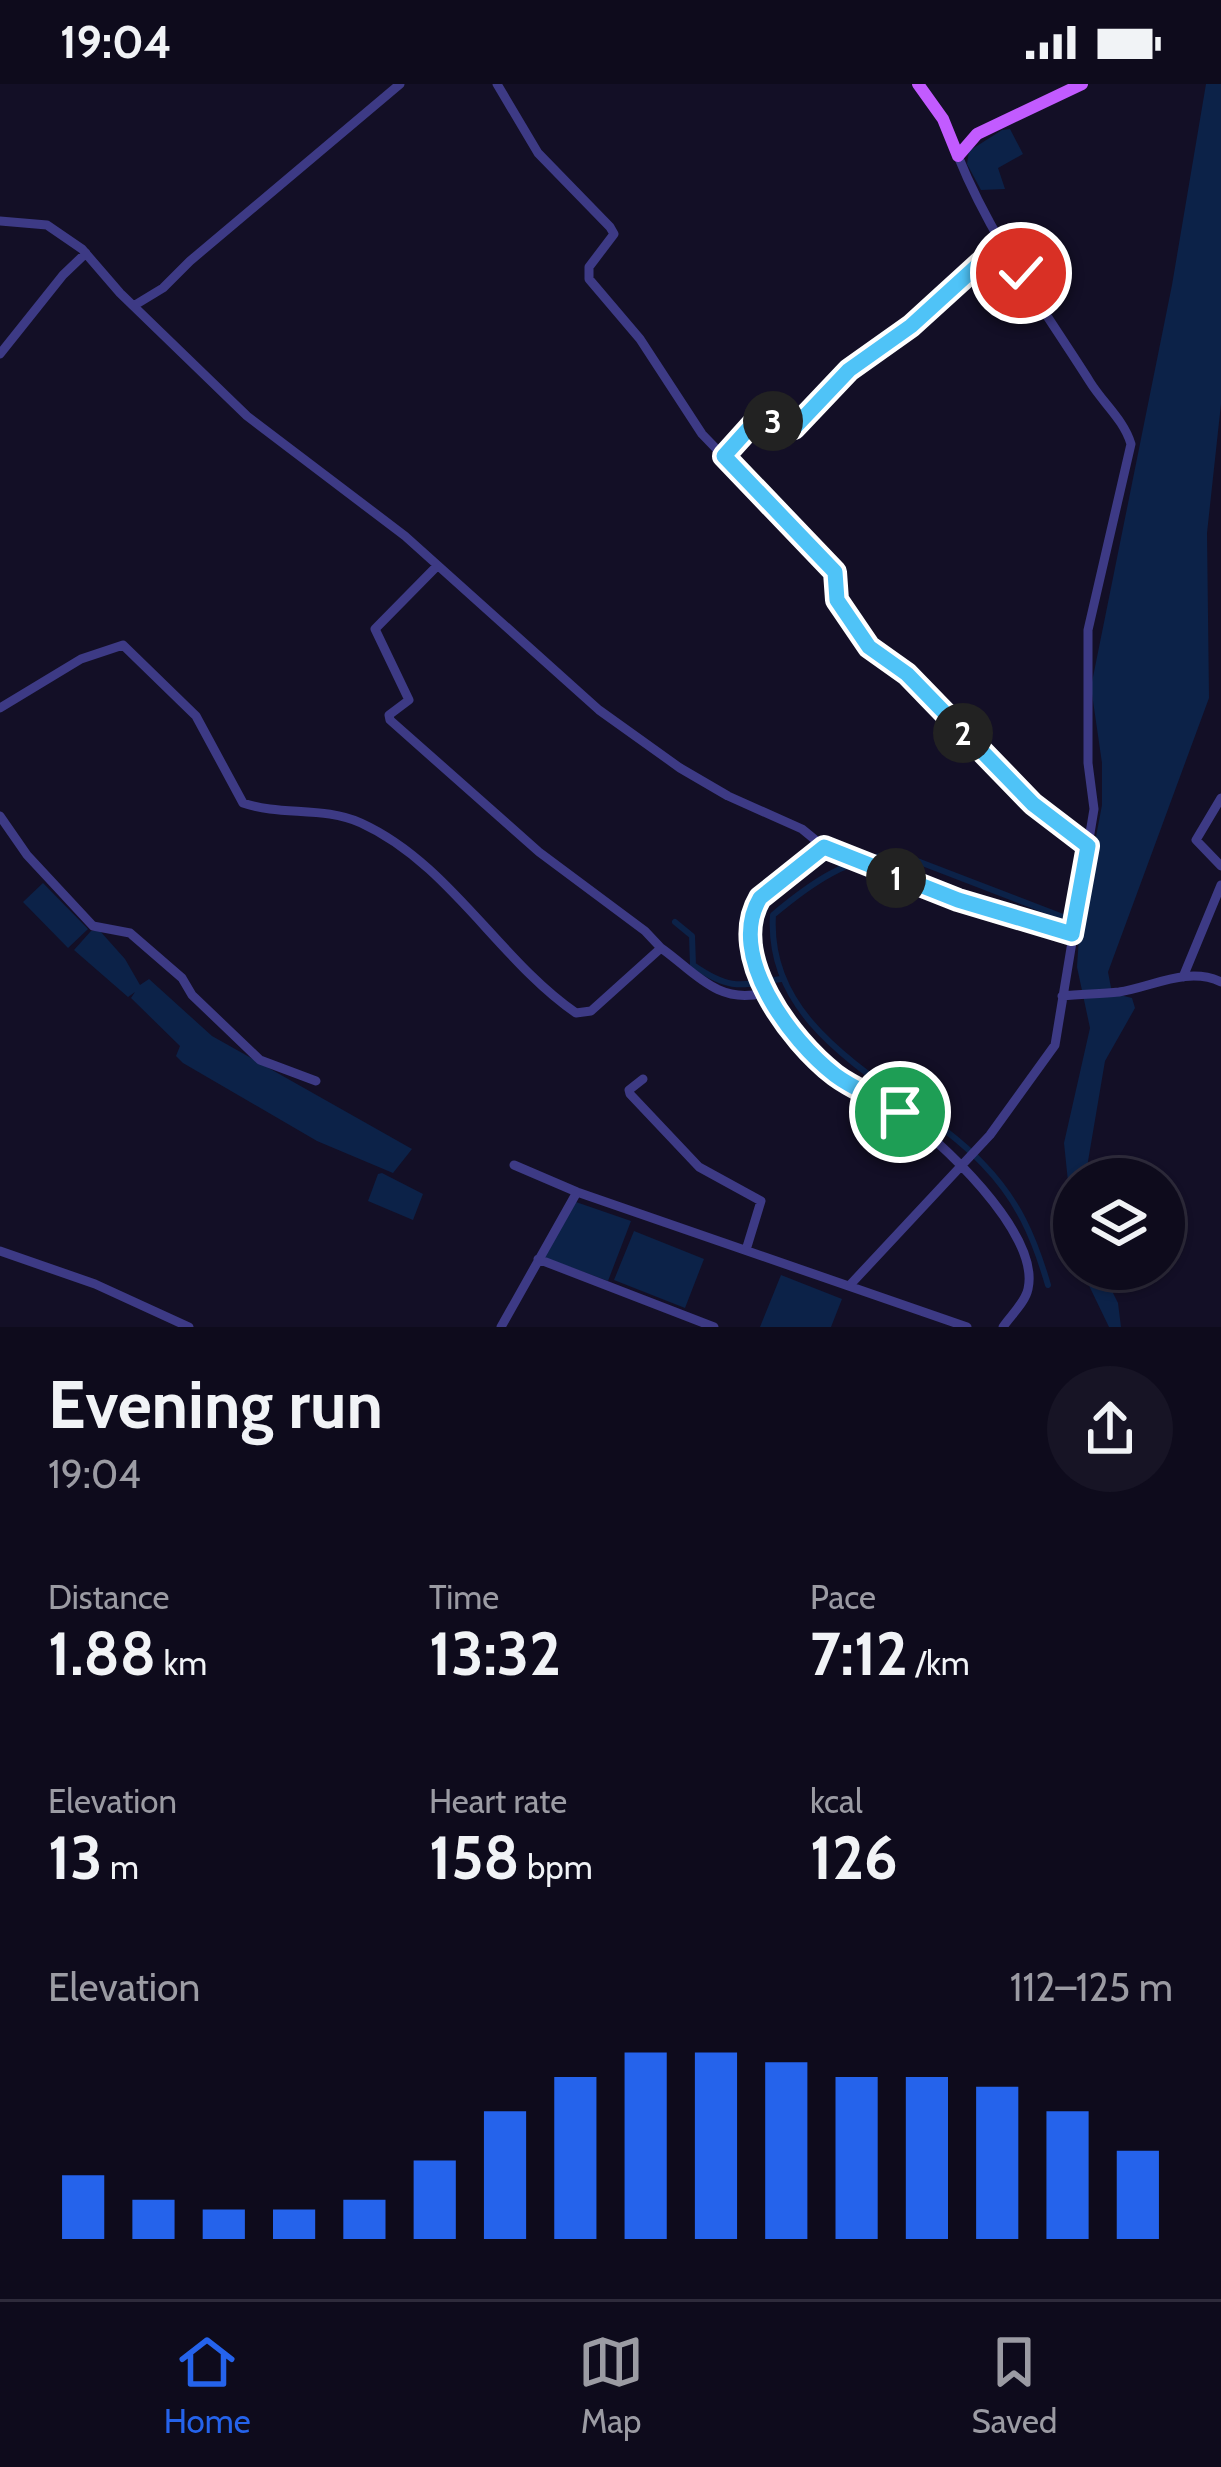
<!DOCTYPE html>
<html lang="en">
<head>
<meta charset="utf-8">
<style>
	:root { --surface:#0e0b1c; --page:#171425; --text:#f1f3f6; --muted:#9b9ba3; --line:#2e2b3b; --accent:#2563eb }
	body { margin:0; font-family:Cabin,sans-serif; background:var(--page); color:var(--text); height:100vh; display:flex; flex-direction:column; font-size:45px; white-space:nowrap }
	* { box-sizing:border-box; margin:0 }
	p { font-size:39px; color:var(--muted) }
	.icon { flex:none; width:66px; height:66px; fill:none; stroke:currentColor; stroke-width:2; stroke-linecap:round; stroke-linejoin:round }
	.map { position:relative; height:1243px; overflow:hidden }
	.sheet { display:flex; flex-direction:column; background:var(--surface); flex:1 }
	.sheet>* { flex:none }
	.tools { position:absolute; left:1053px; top:1074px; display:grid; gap:24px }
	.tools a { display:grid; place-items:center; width:132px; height:132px; border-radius:50%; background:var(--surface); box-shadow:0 3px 9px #0004,0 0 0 3px var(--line); font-size:60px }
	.pin { position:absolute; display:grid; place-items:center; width:102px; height:102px; color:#fff; margin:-51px; border:6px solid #fff; border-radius:50%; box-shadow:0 3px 12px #0007 }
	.km { position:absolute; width:60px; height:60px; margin:-30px; border-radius:50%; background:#222; color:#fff; font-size:33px; line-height:60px; text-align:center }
	.round { display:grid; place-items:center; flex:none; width:126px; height:126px; border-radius:63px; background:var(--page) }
	.overview { display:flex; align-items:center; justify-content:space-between; height:204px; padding:0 48px }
	h1 { font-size:66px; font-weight:800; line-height:90px }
	.stats { display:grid; grid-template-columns:repeat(3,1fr); gap:18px; height:204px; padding:12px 48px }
	.stats div { display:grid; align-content:center }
	.stats b { font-size:60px; font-weight:800 }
	.stats small { font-size:33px; font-weight:400 }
	.stats p { font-size:33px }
	.chart { height:336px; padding:24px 48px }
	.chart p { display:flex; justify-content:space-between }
	.chart svg { width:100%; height:216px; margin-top:12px; stroke:var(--accent); stroke-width:6 }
	.status { display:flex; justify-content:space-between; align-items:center; height:84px; padding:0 60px; background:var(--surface); direction:ltr }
	.status svg { height:33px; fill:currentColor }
	.menu { display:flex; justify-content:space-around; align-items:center; height:168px; border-top:3px solid var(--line); background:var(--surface); font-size:33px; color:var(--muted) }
	.menu a { display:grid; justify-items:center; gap:6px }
	.menu .selected { color:var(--accent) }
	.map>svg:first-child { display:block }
	.water { fill:#0c2248 }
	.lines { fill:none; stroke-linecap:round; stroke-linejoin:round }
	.canal { stroke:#0c2248; stroke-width:6 }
	.minor { stroke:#3d3a85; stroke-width:9 }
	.major { stroke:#c25bff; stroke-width:12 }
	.route-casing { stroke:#fff; stroke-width:24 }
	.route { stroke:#4fc3f7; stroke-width:15 }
</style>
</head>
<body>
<div class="status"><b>19:04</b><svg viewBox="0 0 49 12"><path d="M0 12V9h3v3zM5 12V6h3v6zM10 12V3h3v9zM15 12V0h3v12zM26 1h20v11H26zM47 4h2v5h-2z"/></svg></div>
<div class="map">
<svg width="1221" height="1243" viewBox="0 0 1221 1243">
	<rect width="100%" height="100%" fill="#130f26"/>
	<path class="water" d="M1206,0h15v320l-14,129 2,165 -101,274 4,21 20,5 3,10 -30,53 -20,118h-11v60l-10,-96 26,-115 -13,-61 3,-46 22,-116v-42l-11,-76 81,-402z
		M1010,45l13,25 -25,14 7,21 -24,1 -14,-26 2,-13 33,-21z
		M43,799l45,46 -20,19 -45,-46z
		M91,847h9l25,28 15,26 9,-6 63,57 200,113 -19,24 -76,-32 -134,-78 -7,-7 4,-10 -49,-48 4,-6 -7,5 -54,-47z
		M382,1089l41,21 -10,26 -45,-19 10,-27z
		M573,1117l58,20 -23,60 -65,-24z
		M634,1147l70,28 -19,49 -71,-28z
		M1081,1185h20l17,34 3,24h-12z
		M781,1191l61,24 -11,28h-71z"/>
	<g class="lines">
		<path class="canal" d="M675,838l17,14 1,29c36,25 46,21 88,14
			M1048,1201c-14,-48 -30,-85 -65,-121 -73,-77 -218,-123 -210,-249 38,-32 76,-59 126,-61l177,68"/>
		<path class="minor" d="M497,0l41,69 72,74 4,7 -25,33v12l51,60 62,95 133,138 2,28 32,47 38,26 126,131 56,42
			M0,137l47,4 35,24 38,44 127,123 158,120 194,174 81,58 48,28 74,33 22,18 36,17 98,36 114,34
			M135,221l28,-17 27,-27 210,-177
			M0,270l63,-79 23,-22
			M724,372l40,-42 20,17 10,-4 55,-57 62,-44 89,-81
			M437,482l-62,63 34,71 -20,15 1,5 149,132 106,79 16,17
			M0,624l81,-49 42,-14 73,71 47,87c38,13 81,3 118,20 88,40 138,137 215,190l15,-2 70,-63c33,23 56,57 102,45
			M1221,714l-25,42 25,26
			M0,732l27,39 66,71 37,7 52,45 10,17 68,65 56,21
			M824,763c-21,16 -50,30 -65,52 -11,15 -8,35 -5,53 7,45 37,84 71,114 21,20 47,28 71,43 41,28 145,124 132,180 -3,14 -17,26 -25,38
			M1183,893l38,-92
			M1062,912c19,-2 38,-2 57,-4 33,-5 69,-26 102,-10
			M643,995l-14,11 1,4 69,73 62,34 -15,49
			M514,1081l63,27 390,135
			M0,1167l95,33 94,43
			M538,1175l176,68
			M849,1202l141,-151 65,-90 39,-236 -6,-46v-133l43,-186c-7,-24 -28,-41 -41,-62 -47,-74 -99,-144 -132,-226
			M501,1243l76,-135"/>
		<path class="major" d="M918,0l25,35 15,37
			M958,72l19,-22 105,-50"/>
	</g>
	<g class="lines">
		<defs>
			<path id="route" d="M900,1028c-21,-14 -45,-22 -65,-37 -45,-35 -109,-120 -75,-177l64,-51 134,53 114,34 16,-88 -55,-42 -126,-130 -38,-27 -32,-47 -2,-28 -111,-116 36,-40h7l17,15 10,-3 55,-58 62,-44 89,-81 21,28"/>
		</defs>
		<use href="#route" class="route-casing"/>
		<use href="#route" class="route"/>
	</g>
</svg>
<div class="tools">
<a><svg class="icon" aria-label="layers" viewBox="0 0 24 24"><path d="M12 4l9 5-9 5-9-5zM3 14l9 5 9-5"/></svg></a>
</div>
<div class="pin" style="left:900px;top:1028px;background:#1e9e55"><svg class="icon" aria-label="arrive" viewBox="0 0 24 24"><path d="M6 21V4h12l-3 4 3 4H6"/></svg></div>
<div class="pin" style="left:1021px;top:189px;background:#d93025"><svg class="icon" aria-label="check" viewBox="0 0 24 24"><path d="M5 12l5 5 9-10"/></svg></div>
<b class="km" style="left:896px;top:794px">1</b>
<b class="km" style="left:963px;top:649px">2</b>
<b class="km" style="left:773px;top:337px">3</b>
</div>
<section class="sheet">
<div class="overview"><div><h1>Evening run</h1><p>19:04</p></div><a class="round"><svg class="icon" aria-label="share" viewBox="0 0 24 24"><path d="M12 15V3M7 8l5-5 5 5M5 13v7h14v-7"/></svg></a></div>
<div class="stats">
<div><p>Distance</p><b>1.88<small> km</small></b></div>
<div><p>Time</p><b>13:32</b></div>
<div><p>Pace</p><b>7:12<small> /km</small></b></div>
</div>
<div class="stats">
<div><p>Elevation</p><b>13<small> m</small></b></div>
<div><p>Heart rate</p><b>158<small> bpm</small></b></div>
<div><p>kcal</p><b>126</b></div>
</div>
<div class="chart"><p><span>Elevation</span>112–125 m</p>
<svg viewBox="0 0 160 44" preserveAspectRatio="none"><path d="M5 44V31M15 44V36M25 44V38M35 44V38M45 44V36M55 44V28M65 44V18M75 44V11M85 44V6M95 44V6M105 44V8M115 44V11M125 44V11M135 44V13M145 44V18M155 44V26"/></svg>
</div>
</section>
<nav class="menu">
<a class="selected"><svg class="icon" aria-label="home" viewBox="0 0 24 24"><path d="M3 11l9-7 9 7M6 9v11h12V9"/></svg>Home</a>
<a><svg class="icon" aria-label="map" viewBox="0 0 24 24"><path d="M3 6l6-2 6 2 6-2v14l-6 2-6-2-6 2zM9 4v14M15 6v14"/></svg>Map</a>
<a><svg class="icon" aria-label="saved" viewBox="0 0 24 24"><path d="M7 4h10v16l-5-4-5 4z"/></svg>Saved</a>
</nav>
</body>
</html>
